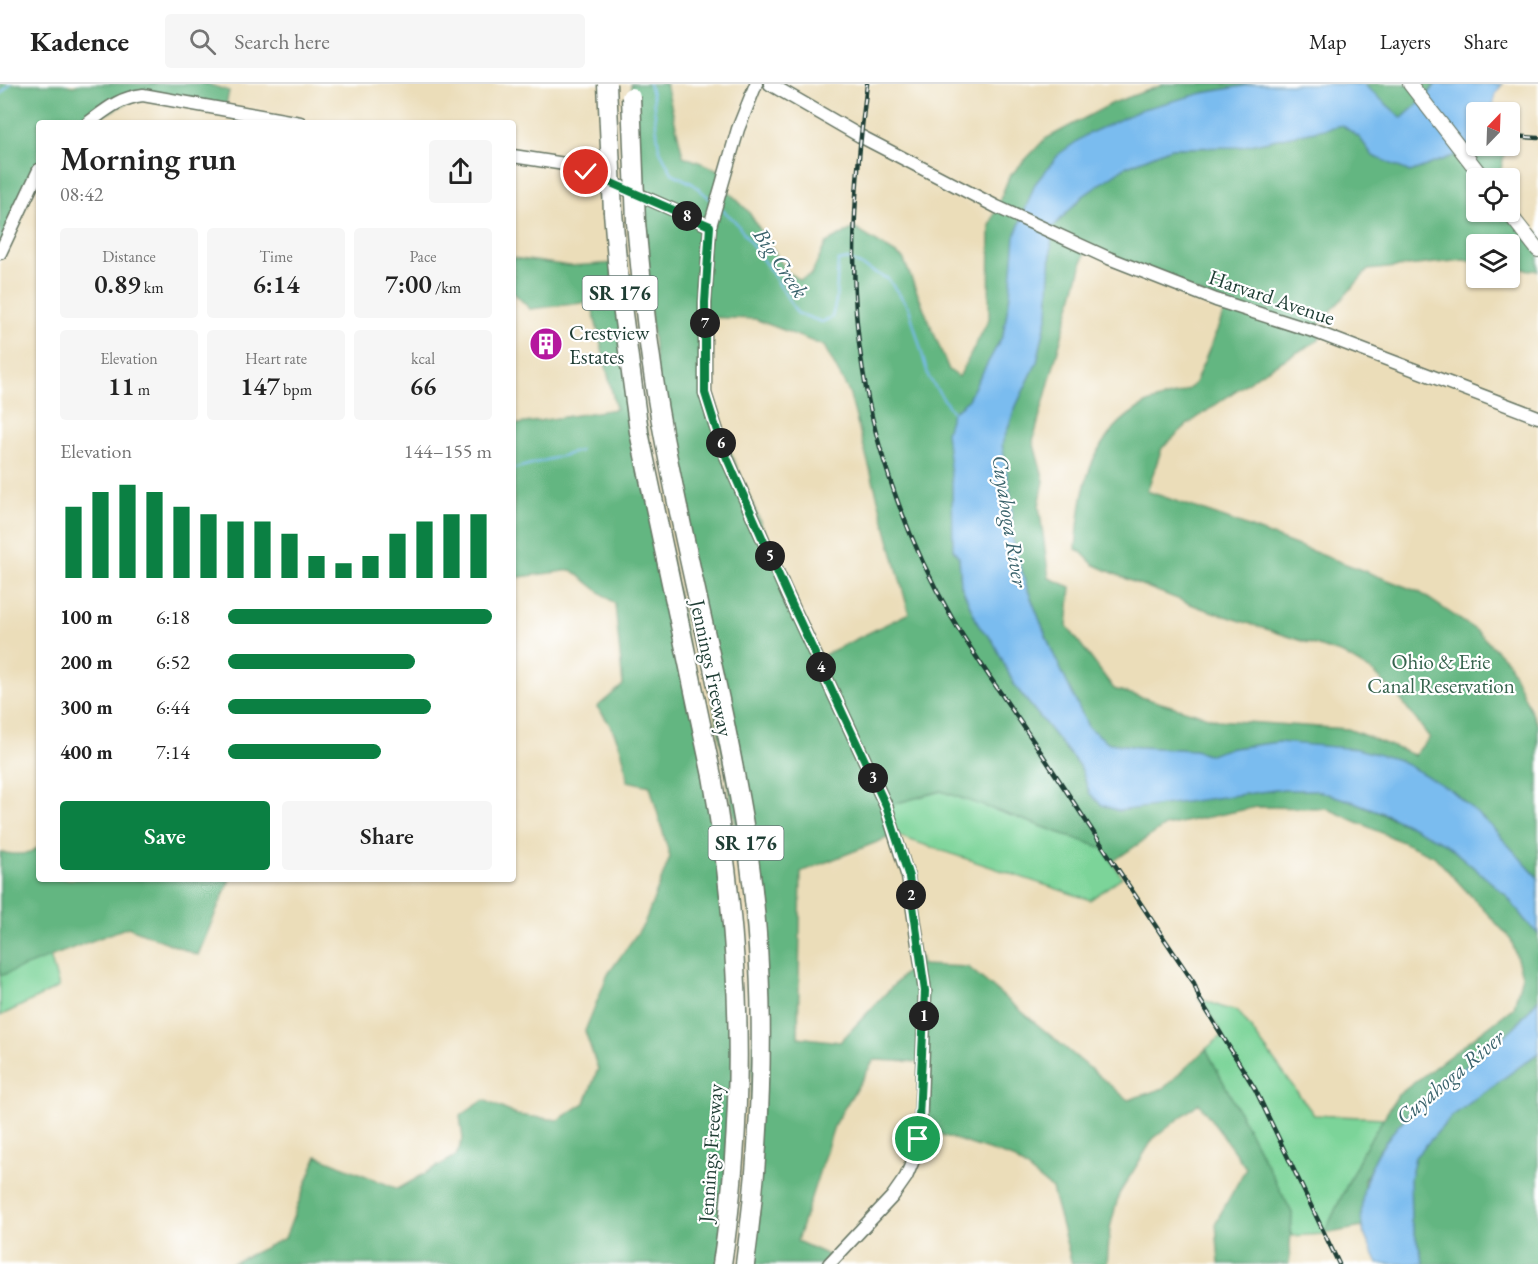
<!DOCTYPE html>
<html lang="en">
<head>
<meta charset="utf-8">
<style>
	:root { --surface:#fff; --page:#f6f6f6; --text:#222; --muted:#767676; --line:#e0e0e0; --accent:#0b8043 }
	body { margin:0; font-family:"EB Garamond",serif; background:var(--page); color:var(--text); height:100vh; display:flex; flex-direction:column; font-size:22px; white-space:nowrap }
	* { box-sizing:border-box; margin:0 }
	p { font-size:20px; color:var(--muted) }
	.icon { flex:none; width:33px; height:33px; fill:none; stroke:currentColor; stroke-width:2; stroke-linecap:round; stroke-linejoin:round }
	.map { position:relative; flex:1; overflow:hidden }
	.side { position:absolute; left:36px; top:36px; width:480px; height:762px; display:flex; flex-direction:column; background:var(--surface); border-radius:6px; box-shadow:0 2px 4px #0004 }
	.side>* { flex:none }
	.needle { width:39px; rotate:23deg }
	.controls { position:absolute; left:1466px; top:18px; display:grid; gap:12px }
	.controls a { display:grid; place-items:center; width:54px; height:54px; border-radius:6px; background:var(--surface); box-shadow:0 2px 4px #0004; font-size:30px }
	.pin { position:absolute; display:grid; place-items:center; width:51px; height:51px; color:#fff; margin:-26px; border:3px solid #fff; border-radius:50%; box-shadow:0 2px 6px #0007 }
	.km { position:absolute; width:30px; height:30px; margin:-15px; border-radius:50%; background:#222; color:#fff; font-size:16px; line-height:30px; text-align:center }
	.round { display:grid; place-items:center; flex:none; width:63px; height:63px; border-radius:6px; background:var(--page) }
	.overview { display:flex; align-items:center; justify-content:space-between; height:102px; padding:0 24px }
	h1 { font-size:33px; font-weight:600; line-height:45px }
	.metrics { display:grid; grid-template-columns:repeat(3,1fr); gap:9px; height:102px; padding:6px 24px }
	.metrics div { display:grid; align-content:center; border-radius:6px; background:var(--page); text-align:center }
	.metrics b { font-size:26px; font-weight:600 }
	.metrics small { font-size:16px; font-weight:400 }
	.metrics p { font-size:16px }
	.chart { height:168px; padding:12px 24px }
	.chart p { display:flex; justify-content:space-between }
	.chart svg { width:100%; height:108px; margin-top:6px; stroke:var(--accent); stroke-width:6 }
	.action { display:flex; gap:12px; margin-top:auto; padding:12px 24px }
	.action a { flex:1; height:69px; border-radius:6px; background:var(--accent); color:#fff; font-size:24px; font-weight:600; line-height:69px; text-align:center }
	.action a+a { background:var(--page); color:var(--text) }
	ul { padding:0 24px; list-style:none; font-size:20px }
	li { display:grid; grid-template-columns:96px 72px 1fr; align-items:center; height:45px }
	li i { height:15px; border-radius:8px; background:var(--accent) }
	header { display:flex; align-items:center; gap:36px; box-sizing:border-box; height:84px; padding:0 30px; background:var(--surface); border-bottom:2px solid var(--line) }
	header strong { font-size:28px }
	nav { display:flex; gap:33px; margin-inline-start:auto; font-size:21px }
	.search { width:420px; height:54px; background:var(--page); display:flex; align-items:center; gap:15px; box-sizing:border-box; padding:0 21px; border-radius:6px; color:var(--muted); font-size:22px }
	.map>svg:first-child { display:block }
	.green { fill:#7bd499; stroke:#4d8866; stroke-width:1.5 }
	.forest { fill:#64b681; stroke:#427a5a; stroke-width:1.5; fill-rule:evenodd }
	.water { fill:#7abcef; stroke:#4c7c92; stroke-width:1.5 }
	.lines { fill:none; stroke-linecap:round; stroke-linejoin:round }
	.stream { stroke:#7abcef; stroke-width:2 }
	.tertiary-casing { stroke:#667563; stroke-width:15 }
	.secondary-casing { stroke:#667563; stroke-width:16 }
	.motorway-casing { stroke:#667563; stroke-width:21 }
	.tertiary { stroke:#fff; stroke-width:12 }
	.secondary { stroke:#fff; stroke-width:14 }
	.motorway { stroke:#fff; stroke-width:18 }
	.rail-casing { stroke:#1f3d34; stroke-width:4.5 }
	.rail { stroke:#fff; stroke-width:2; stroke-dasharray:7; stroke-linecap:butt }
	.motorway-bridge-casing { stroke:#667563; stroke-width:21; stroke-linecap:butt }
	.motorway-bridge { stroke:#fff; stroke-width:18 }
	.route-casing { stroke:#fff; stroke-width:12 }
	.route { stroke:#0b8043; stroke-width:8 }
	.labels { text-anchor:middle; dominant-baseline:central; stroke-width:4.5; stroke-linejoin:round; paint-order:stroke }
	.shield { fill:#fff; stroke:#627771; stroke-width:1.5 }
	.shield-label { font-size:20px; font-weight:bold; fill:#1f3d34 }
	.street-label { font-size:21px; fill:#1f3d34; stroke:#fff }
	.poi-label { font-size:21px; fill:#1f3d34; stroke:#fff; text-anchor:start }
	.park-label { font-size:21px; fill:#36634d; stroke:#fff }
	.water-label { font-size:22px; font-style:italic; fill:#3a636c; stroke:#fff }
</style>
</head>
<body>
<header>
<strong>Kadence</strong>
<div class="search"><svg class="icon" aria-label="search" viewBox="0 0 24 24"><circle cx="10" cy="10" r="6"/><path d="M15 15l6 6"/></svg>Search here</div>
<nav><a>Map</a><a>Layers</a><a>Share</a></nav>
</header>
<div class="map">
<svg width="1538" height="1180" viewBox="0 0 1538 1180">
	<rect width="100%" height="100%" fill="#fff"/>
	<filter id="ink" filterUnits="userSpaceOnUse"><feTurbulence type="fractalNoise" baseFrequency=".0167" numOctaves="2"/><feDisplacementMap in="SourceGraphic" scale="12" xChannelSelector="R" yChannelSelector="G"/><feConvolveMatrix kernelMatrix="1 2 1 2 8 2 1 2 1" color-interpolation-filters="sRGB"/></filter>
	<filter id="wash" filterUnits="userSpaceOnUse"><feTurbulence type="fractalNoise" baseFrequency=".008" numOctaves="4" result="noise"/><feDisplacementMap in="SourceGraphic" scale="24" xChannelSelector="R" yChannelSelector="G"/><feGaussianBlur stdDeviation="1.35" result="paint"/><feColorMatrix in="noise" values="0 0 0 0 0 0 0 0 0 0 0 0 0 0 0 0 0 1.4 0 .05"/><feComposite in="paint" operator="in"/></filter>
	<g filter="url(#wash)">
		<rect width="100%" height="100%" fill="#ebddb9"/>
		<path class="green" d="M941,707l162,57 19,29 -32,23 -195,-65 -9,-29z
			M0,857l50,15 9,31 -59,29z
			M1199,914l25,10 14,3 76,104 70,3 -21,33 -39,83 -33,2 1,-23 -86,-164 17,-14z"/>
		<path class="forest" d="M0,0h62l11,2 8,-2h126l22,7 -4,19 -82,-15 -55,28h-49v47l-39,83z
			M631,0h35l17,72 41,16 -3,12 27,27 40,62 12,7 11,-5 15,-32 28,-15 49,30 46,112 10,7 30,-58 1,-93 7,-19 12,-30 36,-38 68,-36 52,-19h90l-52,9 -117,42 -76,160 -7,40 -36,66 -15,12 1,136 6,8 2,28 18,41 14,15 22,45 66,82 9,26 28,16 157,-20h40l39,12 68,29 24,13 60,51 18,24 14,15v65l-25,30 -107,87 -26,33 -16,32 -2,46 -38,7 39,-83 35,-56 116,-88 8,-32 -11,-36 -77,-83 -108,-48 -69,-1 -92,19 -53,36 -9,-14 -162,-57 -55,15 9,29 -94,37 -3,165 42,5 80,-85 2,8 46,2 160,133 36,-12 42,-39 86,164 -3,51h-70l-3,-42 30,-54 -47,-65 -46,36 -34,55 -9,34 -3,36h-35l-20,-75 -39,-31 -93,-30 2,-66 -48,-2 -39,63 -38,118 38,17 -6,6h-84l12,-325 -95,-511 -31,-312zM705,233l50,2 69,27 25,46 60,221 -91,45 -113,-266z
			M1363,0h72l-8,12 -25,22z
			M1342,41l18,13 13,18 37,16 68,-26h28l-7,32h-23v34h32l11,13 19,7v39l-29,-4v-23h-33v18l-12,-2 -96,10 -54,60 7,4 -2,6 -58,33 -74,52 -25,23 -15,43 86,30 186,71 58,39 31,31 30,64v152l-47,-52 -40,-36 -173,-48 -51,7 -17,6 -15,-5 -58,-3 -28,-4 -21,-16 -36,-76 -25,-63 -15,-51v-33l-10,-60 14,-38 21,-44 11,-49 4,-85 31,-32 42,-29 46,-19 69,-1zM1086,164l141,56c-8,21 -16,43 -26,64 -2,5 -4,13 -8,17 -11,12 -33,11 -47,19 -58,31 -65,85 -70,145l4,2 13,13 38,17 70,27 142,46 30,18 25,24 32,42 -16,17 -66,-26 -130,-9 -104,-31 -47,-63 4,-39 -22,-9 -10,-72 5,-25 -11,-40z
			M513,174l57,8 47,-3 2,21 89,469 29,236 -15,275h-491l54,-26 32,-82 81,33 58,-33 7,-17 -3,-23 24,-16 33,15 41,5 27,-17 13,-34 -13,-38 23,-57 36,-50 26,-67 -20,-71 -23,-5c-2,-28 -12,-53 -30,-74l26,-22 -8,-81 -43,-34 -59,8v-153l103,-16 -25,-107 -61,7 -17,-17z
			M39,763v32h191l-32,76 -70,-28 -128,49v-124c15,3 26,4 39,-5z
			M1538,969v211h-114l-13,-43 -1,-42 5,-22 37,-41z"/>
		<path class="water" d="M1255,0h108l39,34 25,-22 9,-12h66l-7,11 -3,17h-16l1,35 -67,25 -37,-16 -13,-18 -18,-13 -102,22 -69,1 -46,19 -42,29 -31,32 -4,85 -11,49 -21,44 -14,38 10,60v33l15,51 25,63 36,76 21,16 28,4 58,3 15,5 17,-6 51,-7 79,7 42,11 52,30 40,36 47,52v56l-14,-15 -18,-24 -60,-51 -58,-29 -34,-13 -39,-12h-40l-157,21 -16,-6 -12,-11 -9,-26 -66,-82 -22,-45 -14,-15 -18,-41 -2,-28 -6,-8 -1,-64 -6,-53 6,-19 15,-12 36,-66 7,-40 5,-59 20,-52 24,-30 27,-19 57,-26 60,-16z
			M1538,915v54l-86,63 -37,41 -5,22 1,42 13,43h-46c-5,-12 -14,-26 -16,-38 -10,-94 90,-143 149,-196 10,-8 18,-21 27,-31z"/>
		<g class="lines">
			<path class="stream" d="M649,0l4,14 6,51 13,24 21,11 21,18
				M0,11l10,-11
				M720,124l14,12 38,53 25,40 25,9 10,-5 4,-16 2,-40 10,-2 40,20 21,29 20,70 25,36
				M513,385l67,-18"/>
		</g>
	</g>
	<g filter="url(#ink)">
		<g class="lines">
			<defs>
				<path id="tertiary" d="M756,0l-18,45 -28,97 -5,77v90l17,54 66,149 98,210 22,71 17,114 -5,142 -6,25 -8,19 -14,20 -63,67
					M770,0l90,52 137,71 109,50 110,43 97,31 225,86
					M88,39c19,-14 31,-25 55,-28l157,28
					M513,72l58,9 139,61
					M0,169l39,-83"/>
				<path id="secondary" d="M1410,0l73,94
					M1508,128l30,38"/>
				<path id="motorway" d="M613,128l6,72 20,148 73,344c29,161 35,326 10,488
					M636,138c6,68 13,137 26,205 25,137 62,272 84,410 22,142 18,285 -1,427"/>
			</defs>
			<use href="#tertiary" class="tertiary-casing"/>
			<use href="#secondary" class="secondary-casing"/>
			<use href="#motorway" class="motorway-casing"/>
			<use href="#tertiary" class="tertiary"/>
			<use href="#secondary" class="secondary"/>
			<use href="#motorway" class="motorway"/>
			<defs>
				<path id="rail" d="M867,0c-12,96 -20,192 -4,287 13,83 47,175 89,247 27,46 59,89 88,133 51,78 102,155 154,232l5,15 56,91 84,175
					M1512,52l26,2"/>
			</defs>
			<use href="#rail" class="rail-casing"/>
			<use href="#rail" class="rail"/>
			<defs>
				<path id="motorway-bridge" d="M607,0l6,128
					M631,13l5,125"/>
			</defs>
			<use href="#motorway-bridge" class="motorway-bridge-casing"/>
			<use href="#motorway-bridge" class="motorway-bridge"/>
		</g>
	</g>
	<g class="lines" filter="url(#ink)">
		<defs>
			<path id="route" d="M586,88l124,54 -5,77v90l17,54 66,149 98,210 23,71 16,114 -7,148"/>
		</defs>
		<use href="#route" class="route-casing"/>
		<use href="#route" class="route"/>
	</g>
	<defs>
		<symbol id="building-disc" viewBox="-11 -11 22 22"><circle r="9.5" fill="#b5179e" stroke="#fff"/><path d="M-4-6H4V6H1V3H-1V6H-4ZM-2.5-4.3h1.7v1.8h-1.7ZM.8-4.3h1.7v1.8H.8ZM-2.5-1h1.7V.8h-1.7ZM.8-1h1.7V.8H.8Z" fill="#fff"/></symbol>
	</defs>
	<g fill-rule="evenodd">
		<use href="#building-disc" x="527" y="241" width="38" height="38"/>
	</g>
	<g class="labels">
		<g class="shield">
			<rect x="582.5" y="192" width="75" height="34" rx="4.5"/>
			<rect x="708.5" y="742" width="75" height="34" rx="4.5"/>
		</g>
		<g class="shield-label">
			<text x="620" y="209">SR 176</text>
			<text x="746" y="759">SR 176</text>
		</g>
		<g class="street-label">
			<text transform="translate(1272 213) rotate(19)">Harvard Avenue</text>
			<text transform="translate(712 584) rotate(78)">Jennings Freeway</text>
			<text transform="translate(710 1069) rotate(-86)">Jennings Freeway</text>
		</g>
		<g class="poi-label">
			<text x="569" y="248">Crestview<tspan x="569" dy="24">Estates</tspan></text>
		</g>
		<g class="park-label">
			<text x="1441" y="577">Ohio &amp; Erie<tspan x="1441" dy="24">Canal Reservation</tspan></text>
		</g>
		<g class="water-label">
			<text transform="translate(781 179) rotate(56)">Big Creek</text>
			<text transform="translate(1010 437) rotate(81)">Cuyahoga River</text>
			<text transform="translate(1450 993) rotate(-40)">Cuyahoga River</text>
		</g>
	</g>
</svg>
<div class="controls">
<a><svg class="needle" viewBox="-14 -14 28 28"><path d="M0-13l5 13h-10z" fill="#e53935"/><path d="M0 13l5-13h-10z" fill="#767676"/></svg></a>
<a><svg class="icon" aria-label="locate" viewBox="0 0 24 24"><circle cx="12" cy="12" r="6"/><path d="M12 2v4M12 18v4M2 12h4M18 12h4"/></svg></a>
<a><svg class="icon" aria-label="layers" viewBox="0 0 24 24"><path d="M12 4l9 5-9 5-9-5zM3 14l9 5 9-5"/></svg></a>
</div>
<div class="pin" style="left:918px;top:1055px;background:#1e9e55"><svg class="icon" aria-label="arrive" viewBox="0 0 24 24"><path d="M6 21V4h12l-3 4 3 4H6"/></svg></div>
<div class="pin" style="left:586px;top:88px;background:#d93025"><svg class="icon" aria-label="check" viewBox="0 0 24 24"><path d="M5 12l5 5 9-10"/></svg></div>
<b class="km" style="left:924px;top:932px">1</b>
<b class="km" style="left:911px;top:811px">2</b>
<b class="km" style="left:873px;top:694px">3</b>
<b class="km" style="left:821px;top:583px">4</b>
<b class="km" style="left:770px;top:472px">5</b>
<b class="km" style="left:721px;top:359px">6</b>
<b class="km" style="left:705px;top:239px">7</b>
<b class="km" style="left:687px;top:132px">8</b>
<section class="side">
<div class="overview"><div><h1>Morning run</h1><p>08:42</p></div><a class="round"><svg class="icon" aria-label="share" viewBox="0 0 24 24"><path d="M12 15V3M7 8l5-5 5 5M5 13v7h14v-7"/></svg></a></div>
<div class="metrics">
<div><p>Distance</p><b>0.89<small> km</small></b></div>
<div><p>Time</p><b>6:14</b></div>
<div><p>Pace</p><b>7:00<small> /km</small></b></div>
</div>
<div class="metrics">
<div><p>Elevation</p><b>11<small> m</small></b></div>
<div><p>Heart rate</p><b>147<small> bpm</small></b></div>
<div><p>kcal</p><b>66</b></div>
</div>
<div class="chart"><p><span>Elevation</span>144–155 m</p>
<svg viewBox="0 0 160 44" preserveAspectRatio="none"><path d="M5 44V15M15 44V9M25 44V6M35 44V9M45 44V15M55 44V18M65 44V21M75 44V21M85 44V26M95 44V35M105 44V38M115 44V35M125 44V26M135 44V21M145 44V18M155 44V18"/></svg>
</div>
<ul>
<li><b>100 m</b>6:18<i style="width:100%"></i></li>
<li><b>200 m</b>6:52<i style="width:71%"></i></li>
<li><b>300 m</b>6:44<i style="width:77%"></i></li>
<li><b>400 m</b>7:14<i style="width:58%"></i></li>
</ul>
<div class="action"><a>Save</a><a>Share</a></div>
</section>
</div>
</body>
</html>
